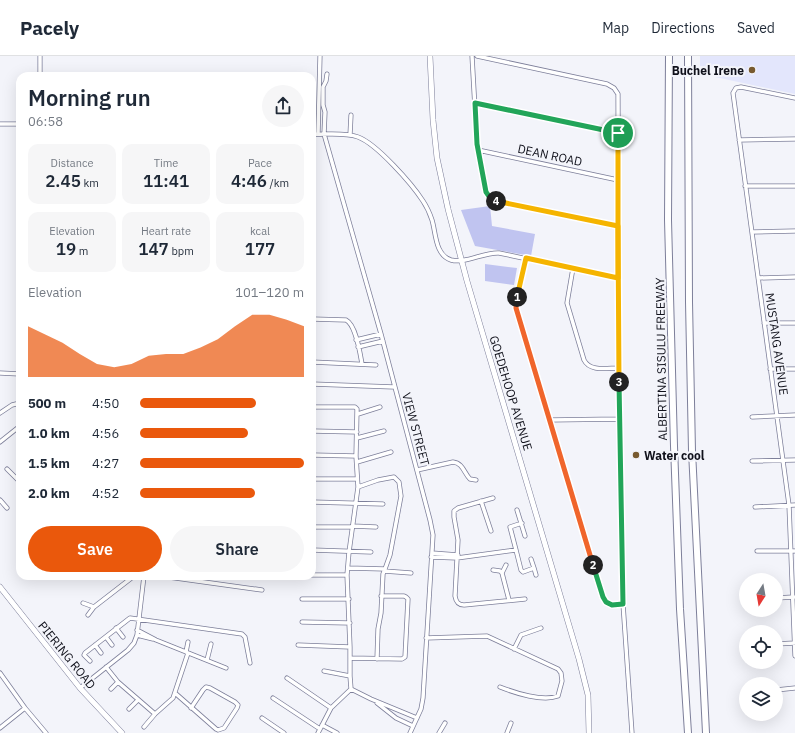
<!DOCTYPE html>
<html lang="en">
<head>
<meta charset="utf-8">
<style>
	:root { --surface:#fff; --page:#f6f6f7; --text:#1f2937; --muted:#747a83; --line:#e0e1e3; --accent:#ea580c }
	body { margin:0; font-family:"IBM Plex Sans",sans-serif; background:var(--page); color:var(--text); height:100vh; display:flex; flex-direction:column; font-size:15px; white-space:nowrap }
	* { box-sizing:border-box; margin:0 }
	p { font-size:13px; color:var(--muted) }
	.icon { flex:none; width:22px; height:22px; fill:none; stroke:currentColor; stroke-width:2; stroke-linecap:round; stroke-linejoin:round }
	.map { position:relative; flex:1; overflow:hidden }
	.sheet { position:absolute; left:16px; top:16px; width:300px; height:508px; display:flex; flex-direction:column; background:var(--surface); border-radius:12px; box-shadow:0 4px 16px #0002 }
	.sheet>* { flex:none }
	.needle { width:26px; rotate:191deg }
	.controls { position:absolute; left:739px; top:517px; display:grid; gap:8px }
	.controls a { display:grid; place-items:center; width:44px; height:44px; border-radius:50%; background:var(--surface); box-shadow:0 4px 16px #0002; font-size:20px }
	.pin { position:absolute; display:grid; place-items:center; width:34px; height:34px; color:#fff; margin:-17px; border:2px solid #fff; border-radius:50%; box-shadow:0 1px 4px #0007 }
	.km { position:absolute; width:20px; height:20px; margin:-10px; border-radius:50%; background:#222; color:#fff; font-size:11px; line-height:20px; text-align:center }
	.round { display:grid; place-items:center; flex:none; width:42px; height:42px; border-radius:21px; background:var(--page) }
	.headline { display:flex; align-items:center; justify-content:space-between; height:68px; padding:0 12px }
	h1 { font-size:22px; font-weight:600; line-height:30px }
	.metrics { display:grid; grid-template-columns:repeat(3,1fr); gap:6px; height:68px; padding:4px 12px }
	.metrics div { display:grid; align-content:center; border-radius:10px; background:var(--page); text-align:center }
	.metrics b { font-size:17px; font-weight:600 }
	.metrics small { font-size:11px; font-weight:400 }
	.metrics p { font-size:11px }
	.chart { height:112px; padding:8px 12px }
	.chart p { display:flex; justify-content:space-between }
	.chart svg { width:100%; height:72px; margin-top:4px; fill:var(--accent); opacity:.7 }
	.primary-button { display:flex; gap:8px; margin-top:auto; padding:8px 12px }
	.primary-button a { flex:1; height:46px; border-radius:24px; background:var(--accent); color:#fff; font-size:16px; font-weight:600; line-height:46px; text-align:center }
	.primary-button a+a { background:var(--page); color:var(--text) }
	ul { padding:0 12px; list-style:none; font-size:13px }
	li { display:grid; grid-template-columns:64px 48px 1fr; align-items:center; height:30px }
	li i { height:10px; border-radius:5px; background:var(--accent) }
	header { display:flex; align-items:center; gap:24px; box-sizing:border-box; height:56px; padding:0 20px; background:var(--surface); border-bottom:1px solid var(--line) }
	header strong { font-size:19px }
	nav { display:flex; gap:22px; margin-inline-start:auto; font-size:14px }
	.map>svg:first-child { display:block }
	.built { fill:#e3e6fc }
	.green { fill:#c0c4f0 }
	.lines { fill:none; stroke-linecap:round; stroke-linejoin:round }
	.street-casing { stroke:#7d7f9a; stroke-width:5 }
	.secondary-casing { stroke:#7d7f9a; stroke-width:6 }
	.highway-casing { stroke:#7d7f9a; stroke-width:8 }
	.street { stroke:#fff; stroke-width:3.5 }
	.secondary { stroke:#fff; stroke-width:5 }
	.highway { stroke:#fff; stroke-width:6 }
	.split-1-casing { stroke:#fff; stroke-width:8 }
	.split-2-casing { stroke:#fff; stroke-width:8 }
	.split-3-casing { stroke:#fff; stroke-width:8 }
	.split-4-casing { stroke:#fff; stroke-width:8 }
	.split-5-casing { stroke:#fff; stroke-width:8 }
	.split-1 { stroke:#f5b400; stroke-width:5 }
	.split-2 { stroke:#f0652b; stroke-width:5 }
	.split-3 { stroke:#22a559; stroke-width:5 }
	.split-4 { stroke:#f5b400; stroke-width:5 }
	.split-5 { stroke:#22a559; stroke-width:5 }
	.poi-dot { fill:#785a2f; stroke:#f3f4fa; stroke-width:1.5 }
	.labels { text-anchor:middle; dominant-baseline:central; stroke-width:4; stroke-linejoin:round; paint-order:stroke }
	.poi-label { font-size:12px; font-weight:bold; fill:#10111b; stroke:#f3f4fa; text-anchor:end }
	.street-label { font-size:12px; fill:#10111b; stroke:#f3f4fa }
</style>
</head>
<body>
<header>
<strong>Pacely</strong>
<nav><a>Map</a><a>Directions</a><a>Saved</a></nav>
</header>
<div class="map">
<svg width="795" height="677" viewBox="0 0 795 677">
	<rect width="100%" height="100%" fill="#f3f4fa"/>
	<path class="built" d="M700,0h95v38l-80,-17v-8l-15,-3z"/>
	<path class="green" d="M490,150l2,20 43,8 -4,22 -56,-10 -14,-36z
		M485,208l32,4 -3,17 -29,-4z"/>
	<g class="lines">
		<defs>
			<path id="street" d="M472,0l5,88 9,48 5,7 5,2 122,26
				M477,0l130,28 7,4 4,6 1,325 4,185 9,129
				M327,18l-1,7 -3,6v18l2,7 -1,22 57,200 49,186 3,15 -10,163 -2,11 -11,24
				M40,20v-20
				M795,42l-54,-11 -5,1 -3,5 56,412 6,151
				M475,47l143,30
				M0,68h20
				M312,78c14,1 32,-2 46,3 19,7 54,47 65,64 4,6 7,13 9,19 4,13 3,35 19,40 14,4 33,-8 48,-7l119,25
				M318,78l2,-78
				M350,79l1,-20
				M739,84l56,-1
				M478,94l140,30
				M745,130h50
				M752,176l43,-1
				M526,202l-10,45 1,8 86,286c4,9 11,8 20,7
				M573,212l-6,35 17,57c6,12 23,8 35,8
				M758,222l37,-1
				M312,263l34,1c10,5 14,33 16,44
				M764,267h31
				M356,284l25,-6
				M358,291l25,-6
				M312,306l64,3
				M770,313h25
				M0,317l20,1
				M312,328l82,3
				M312,351h43l2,2 -1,47 2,31 -9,65 -2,23 3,72v29l1,13
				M0,357l12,-8 8,-2
				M358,358l22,-7
				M752,361l43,-2
				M549,364l70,-1
				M312,375l45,1
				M357,382l27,-7
				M0,386l20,-16
				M312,399l44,1
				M752,405l43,-1
				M357,406l34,-10
				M7,413l13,13
				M417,414l36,-8c10,1 11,11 17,17l6,1
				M312,423h45
				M493,442l-35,10 -4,3v6l4,23 -3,56c1,6 3,9 9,9l61,-6
				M0,444l7,8
				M481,445l10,30
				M312,446l71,2
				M755,451l40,-2
				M517,454l8,26
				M352,470l24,1
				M312,471h40
				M312,494l59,2
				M516,494l-6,-23 12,-4
				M757,495h38
				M432,497l26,2
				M431,501l26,1 59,-8 5,20 2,2 11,-4 2,7
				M531,503l3,9
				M348,512l37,1 5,-14 11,-59 -2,-14 -5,-5 -16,3 -20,7
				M493,514l7,1 2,2 7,27
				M384,515l27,2
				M502,517l4,-8
				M312,519h35
				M161,520l101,14
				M776,542l18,-1
				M302,543h47
				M83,547l11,4 40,-31
				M88,559l6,-8
				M302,566l48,1
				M116,572l7,9
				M137,574l19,10 70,28
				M137,579l16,4
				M106,581l6,8
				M426,582l61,-2 71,33 3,4 1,8 -4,15c-15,6 -43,-3 -58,-9
				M776,588l19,-1
				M95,589l6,8
				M298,589l52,2
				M514,593l7,-14 20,-7
				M186,596l2,-10
				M350,602l52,1 3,-2 3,-58 -2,-2 -2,-1h-23
				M377,603l1,-30 3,-16 2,-39 2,-5
				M207,604l4,-16
				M90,605l-6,-6 1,-2 45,-35 112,16 3,3 5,26
				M106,611l12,15 37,32
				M324,615l26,5
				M0,617l25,35 21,25
				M287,622l44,30
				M80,632l48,-38 6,-7 3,-8 7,-59
				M111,633l7,-7
				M351,633l20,10 46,19
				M776,634l19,-2
				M175,637l41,36 2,1 6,-2 13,-20 1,-3 -3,-3 -25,-14 -4,-1 -3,3 -12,18
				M273,642l47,31
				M377,647l19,15 17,8
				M129,653l9,-9
				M262,662l22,15
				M322,669l15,8
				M144,671l11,-13 18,-16 15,-45
				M0,672l25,-20
				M318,677l13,-25 20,-19
				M439,677l6,-10
				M507,677l4,-10"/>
			<path id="secondary" d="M430,0l3,64 4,38 11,51 19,72 112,378 9,36 1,38
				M0,531l80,101 42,45"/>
			<path id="highway" d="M669,0l-1,164 6,226 6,163 8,124
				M688,0l1,246 3,149 14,282"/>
		</defs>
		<use href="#street" class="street-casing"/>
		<use href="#secondary" class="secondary-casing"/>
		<use href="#highway" class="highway-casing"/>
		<use href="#street" class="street"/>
		<use href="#secondary" class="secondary"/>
		<use href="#highway" class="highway"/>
	</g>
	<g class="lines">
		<defs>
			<path id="split-1" d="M517,241l9,-39 92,20v-145"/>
			<path id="split-2" d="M517,241l-1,11 77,257"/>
			<path id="split-3" d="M593,509l10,32 3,5 6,3 11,-1 -4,-222"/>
			<path id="split-4" d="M496,145l122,25 1,156"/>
			<path id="split-5" d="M496,145l-5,-2 -5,-7 -9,-48 -2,-41 143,30"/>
		</defs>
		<use href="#split-1" class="split-1-casing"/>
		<use href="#split-2" class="split-2-casing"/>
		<use href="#split-3" class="split-3-casing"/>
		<use href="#split-4" class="split-4-casing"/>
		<use href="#split-5" class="split-5-casing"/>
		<use href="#split-1" class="split-1"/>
		<use href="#split-2" class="split-2"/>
		<use href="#split-3" class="split-3"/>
		<use href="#split-4" class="split-4"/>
		<use href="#split-5" class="split-5"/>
	</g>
	<g class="poi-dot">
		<circle cx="752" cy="14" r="4"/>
		<circle cx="636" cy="399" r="4"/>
	</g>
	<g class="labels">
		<g class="poi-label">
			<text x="744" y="14">Buchel Irene</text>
			<text x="644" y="399" text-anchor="start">Water cool</text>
		</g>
		<g class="street-label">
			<text transform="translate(550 99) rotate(12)">DEAN ROAD</text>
			<text transform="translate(777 288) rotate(82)">MUSTANG AVENUE</text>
			<text transform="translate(661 303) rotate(-91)">ALBERTINA SISULU FREEWAY</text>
			<text transform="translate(511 337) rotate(73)">GOEDEHOOP AVENUE</text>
			<text transform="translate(416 373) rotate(75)">VIEW STREET</text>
			<text transform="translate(67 599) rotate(51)">PIERING ROAD</text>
		</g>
	</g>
</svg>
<div class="controls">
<a><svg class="needle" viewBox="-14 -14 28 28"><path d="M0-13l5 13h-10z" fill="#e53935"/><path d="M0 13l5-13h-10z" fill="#747a83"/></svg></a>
<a><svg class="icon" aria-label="locate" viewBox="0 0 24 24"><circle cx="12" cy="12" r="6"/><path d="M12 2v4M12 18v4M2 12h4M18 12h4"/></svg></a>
<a><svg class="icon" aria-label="layers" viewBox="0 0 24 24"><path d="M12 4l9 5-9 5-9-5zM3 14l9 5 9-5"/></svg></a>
</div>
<div class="pin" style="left:618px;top:77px;background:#1e9e55"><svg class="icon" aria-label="arrive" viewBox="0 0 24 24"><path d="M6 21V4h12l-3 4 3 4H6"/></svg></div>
<b class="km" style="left:517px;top:241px">1</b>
<b class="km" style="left:593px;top:509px">2</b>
<b class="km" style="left:619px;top:326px">3</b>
<b class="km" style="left:496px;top:145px">4</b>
<section class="sheet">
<div class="headline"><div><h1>Morning run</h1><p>06:58</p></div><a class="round"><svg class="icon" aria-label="share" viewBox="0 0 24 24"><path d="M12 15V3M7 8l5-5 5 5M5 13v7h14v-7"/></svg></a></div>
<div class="metrics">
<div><p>Distance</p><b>2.45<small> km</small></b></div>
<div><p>Time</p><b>11:41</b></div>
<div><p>Pace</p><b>4:46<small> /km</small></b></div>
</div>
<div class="metrics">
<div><p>Elevation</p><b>19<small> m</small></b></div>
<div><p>Heart rate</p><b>147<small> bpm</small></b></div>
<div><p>kcal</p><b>177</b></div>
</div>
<div class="chart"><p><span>Elevation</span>101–120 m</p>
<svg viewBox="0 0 160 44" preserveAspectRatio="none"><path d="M0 44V13L10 18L20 23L30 30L40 36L50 38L60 36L70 31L80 30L90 30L100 26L110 21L120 13L130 6L140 6L150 9L160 13V44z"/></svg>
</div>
<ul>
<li><b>500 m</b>4:50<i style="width:71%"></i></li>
<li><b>1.0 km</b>4:56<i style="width:66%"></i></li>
<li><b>1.5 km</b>4:27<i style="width:100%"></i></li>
<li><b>2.0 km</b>4:52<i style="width:70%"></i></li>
</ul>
<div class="primary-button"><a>Save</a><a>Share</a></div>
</section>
</div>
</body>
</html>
